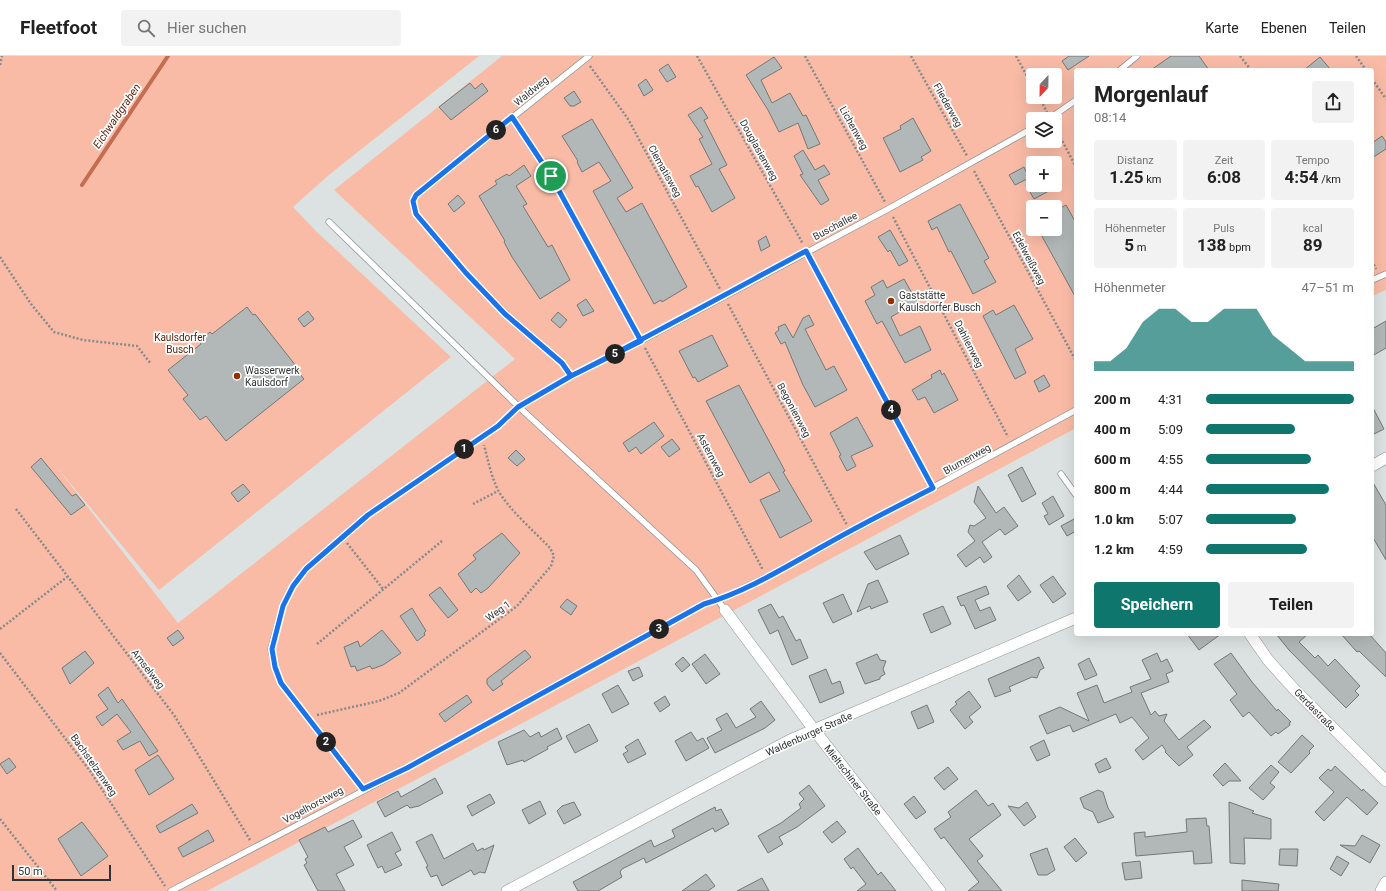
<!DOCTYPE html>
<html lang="de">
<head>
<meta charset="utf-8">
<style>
	:root { --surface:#fff; --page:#f2f2f2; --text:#222; --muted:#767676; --line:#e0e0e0; --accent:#0f766e }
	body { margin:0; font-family:Roboto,sans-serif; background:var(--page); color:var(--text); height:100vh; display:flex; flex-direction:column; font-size:15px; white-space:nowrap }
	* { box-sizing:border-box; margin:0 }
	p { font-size:13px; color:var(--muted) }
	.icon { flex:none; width:22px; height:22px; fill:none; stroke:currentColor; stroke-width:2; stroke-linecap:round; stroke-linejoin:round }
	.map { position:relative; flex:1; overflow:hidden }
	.sheet { position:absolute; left:1074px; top:12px; width:300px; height:568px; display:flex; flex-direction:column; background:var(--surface); border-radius:4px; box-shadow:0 4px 16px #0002 }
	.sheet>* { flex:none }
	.needle { width:26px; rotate:202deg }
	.buttons { position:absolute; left:1026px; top:12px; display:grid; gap:8px }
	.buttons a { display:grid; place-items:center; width:36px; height:36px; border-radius:4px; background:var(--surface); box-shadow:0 4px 16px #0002; font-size:20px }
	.scale { position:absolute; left:12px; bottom:10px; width:99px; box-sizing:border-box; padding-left:4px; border:2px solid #303333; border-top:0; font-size:11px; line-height:14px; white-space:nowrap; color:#303333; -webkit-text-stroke:3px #fff; paint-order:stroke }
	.pin { position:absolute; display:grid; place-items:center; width:34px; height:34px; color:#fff; margin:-17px; border:2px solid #fff; border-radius:50%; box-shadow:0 1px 4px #0007 }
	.km { position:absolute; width:20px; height:20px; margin:-10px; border-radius:50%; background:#222; color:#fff; font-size:11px; line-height:20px; text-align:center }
	.round { display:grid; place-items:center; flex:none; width:42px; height:42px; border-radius:4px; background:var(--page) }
	.head { display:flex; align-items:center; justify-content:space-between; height:68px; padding:0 20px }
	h1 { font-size:22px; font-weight:700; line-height:30px }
	.metrics { display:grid; grid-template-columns:repeat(3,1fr); gap:6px; height:68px; padding:4px 20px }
	.metrics div { display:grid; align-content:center; border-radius:4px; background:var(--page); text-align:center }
	.metrics b { font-size:17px; font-weight:700 }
	.metrics small { font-size:11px; font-weight:400 }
	.metrics p { font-size:11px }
	.chart { height:112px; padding:8px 20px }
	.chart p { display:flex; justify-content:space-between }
	.chart svg { width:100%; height:72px; margin-top:4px; fill:var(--accent); opacity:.7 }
	.action { display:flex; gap:8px; margin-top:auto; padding:8px 20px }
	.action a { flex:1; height:46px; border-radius:4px; background:var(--accent); color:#fff; font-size:16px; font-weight:700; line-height:46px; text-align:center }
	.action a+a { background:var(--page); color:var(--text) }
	ul { padding:0 20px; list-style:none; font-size:13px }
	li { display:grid; grid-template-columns:64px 48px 1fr; align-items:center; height:30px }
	li i { height:10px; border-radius:5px; background:var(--accent) }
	header { display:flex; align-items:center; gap:24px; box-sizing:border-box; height:56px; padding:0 20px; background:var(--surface); border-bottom:1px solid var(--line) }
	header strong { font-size:19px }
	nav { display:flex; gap:22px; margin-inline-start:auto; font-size:14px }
	.search { width:280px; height:36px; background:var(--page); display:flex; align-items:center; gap:10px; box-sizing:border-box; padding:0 14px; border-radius:4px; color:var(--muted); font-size:15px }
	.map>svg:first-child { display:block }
	.green { fill:#f9bba6; fill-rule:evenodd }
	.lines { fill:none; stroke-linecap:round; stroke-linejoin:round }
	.stream { stroke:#c16e52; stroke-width:4 }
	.building { fill:#b2b8b8; stroke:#727878 }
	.service-casing { stroke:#8f9595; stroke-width:7 }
	.minor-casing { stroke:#8f9595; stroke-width:12 }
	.path { stroke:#858a8a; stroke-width:2.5; stroke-dasharray:2 2; stroke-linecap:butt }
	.service { stroke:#fff; stroke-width:5.5 }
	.minor { stroke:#fff; stroke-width:11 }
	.route-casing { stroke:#fff; stroke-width:8 }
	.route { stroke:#1a73e8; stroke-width:5 }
	.poi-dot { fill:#942f00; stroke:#fff; stroke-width:1.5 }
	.labels { text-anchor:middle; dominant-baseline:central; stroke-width:3.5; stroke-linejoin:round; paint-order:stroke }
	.street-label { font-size:10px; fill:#303333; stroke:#fff }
	.poi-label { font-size:10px; fill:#303333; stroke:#fff; text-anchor:start }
	.park-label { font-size:10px; fill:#57210d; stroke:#fff }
	.water-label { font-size:11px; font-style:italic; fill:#5c2511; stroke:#fff }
</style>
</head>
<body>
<header>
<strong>Fleetfoot</strong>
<div class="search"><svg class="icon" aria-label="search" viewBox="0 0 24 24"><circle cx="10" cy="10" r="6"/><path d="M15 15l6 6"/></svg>Hier suchen</div>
<nav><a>Karte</a><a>Ebenen</a><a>Teilen</a></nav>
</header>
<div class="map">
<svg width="1386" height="835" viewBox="0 0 1386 835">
	<rect width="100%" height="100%" fill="#dbe2e1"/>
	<path class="green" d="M0,0h479l-149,118 -37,33 24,25 134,125 -292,233 -104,-125 123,158 337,-264 -181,-169 168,-134h884v234l-14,6v-226h-296v358l-869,463h-207zM1033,19h22v22h-22zM1033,63h22v22h-22zM1033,107h22v22h-22zM1033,151h22v22h-22z"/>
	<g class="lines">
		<path class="stream" d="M82,129l86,-129"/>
	</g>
	<path class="building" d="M1069,0h20l-21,14 -6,-9z
		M1171,0h28l10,14h-58z
		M774,1l8,11 -21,12 11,23 18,-10 13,23 3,-1 14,29 -12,5 -10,-26 -19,9 -11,-22 -22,-35z
		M1320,1l11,13h-27z
		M668,8l8,13 -9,5 -8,-12z
		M646,23l7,11 -9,6 -6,-11z
		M470,27l5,6 7,-6 6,8 -37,29 -12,-13z
		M574,35l7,11 -7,4h-4l-6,-8z
		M701,51l7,11 -4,2 23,45 -8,4 16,29 -23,14 -14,-26 -2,1 -6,-11 22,-12 -13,-25 4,-2 -15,-22z
		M913,62l18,33 -10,6 2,3 -23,12 -17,-34 18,-9 -1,-3z
		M592,63l41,69 -16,10 9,14 16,-9 45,84 -25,15 -1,-2 -7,4 -61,-113 18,-10 -12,-19 -17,10 -5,-10 1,-1 -16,-25z
		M1382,80l4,6v7l-14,9v-15z
		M803,94l12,20 9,-5 6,9 -12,6 11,20 -8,5 -21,-30 3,-1 -9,-18z
		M524,109l7,11 -15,10 11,18 -4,2 25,41 4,-2 18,35 -30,19 -28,-42 -8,-15 1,-1 -26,-45 18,-12 -2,-3 12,-7 2,2z
		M1024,111l5,11 -14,7 -6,-10z
		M1026,129h34l-26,14z
		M458,139l7,8 -11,9 -6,-8z
		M960,148l29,54 -5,3 12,21 -23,12 -22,-43 -2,1 -12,-25 -5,3 -4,-9z
		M1066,149l10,18v75l-38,-69h17v-18z
		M890,174l18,31 -9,5 -9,-16 -2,2 -10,-15z
		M766,180l4,10 -9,5 -3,-10z
		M904,223l13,23 -26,15 9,19 20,-10 11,24 -26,13 -23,-42 -5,3 -12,-23 10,-6 -4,-8 12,-7 4,8z
		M586,243l8,12 -11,5 -6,-11z
		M1014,249l19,34 -18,10 11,24 -11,6 -32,-63 10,-6 3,5z
		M247,251l6,8 2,-1 45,57 -2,1 6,7 -78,62 -20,-25 -6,4 -17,-21 5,-4 -20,-25 33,-26 -2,-3 11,-9 2,2z
		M308,255l6,8 -10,8 -6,-8z
		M558,256l9,8 -7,8 -9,-8z
		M809,259l5,10 -9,4 21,41 8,-4 13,24 -32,17 -12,-22 -18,-43 -4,2 -6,-11 4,-3 -1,-3 7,-3 8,14 10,-20z
		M1386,265v27l-14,8v-27z
		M712,279l16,31 -30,16 -3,-5 -2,1 -14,-27z
		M940,314l2,5 2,-2 14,27 -24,13 -9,-16 -7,3 -6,-10 20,-12 -1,-3z
		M1044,319l6,11 -11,6 -5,-11z
		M739,329l46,86 -2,1 29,49 -32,17 -20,-38 20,-9 -11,-19 -19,11 -44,-82z
		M1372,350l12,23 -12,6z
		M857,361l16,29 -22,10 5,10 -9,5 -8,-15 2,-1 -11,-22z
		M654,366l10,14 -23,18 -5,-7 -7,5 -6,-9z
		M672,383l8,10 -11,8 -8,-10z
		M516,394l9,9 -8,7 -9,-8z
		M41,402l31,38 4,-2 9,11 -14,10 -40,-48z
		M1022,411l14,27 -14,8 -14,-27z
		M1372,425l14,24v55l-14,-24z
		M243,428l7,8 -12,10 -7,-9z
		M978,430l18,27 8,-6 14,19 -13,9 -5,-6 -18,13 10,15 -8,6 -4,-6 -14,10 -9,-12 18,-14 -7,-9 2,-7 4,1 12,-8 -12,-16z
		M1053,440l11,20 -15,9 -5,-9 4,-2 -6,-11z
		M1076,462v13l-9,5 -6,-10z
		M502,477l18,20 -32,35 -7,5 -5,-5 -5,5 -13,-19 18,-15 -3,-4z
		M900,479l9,19 -33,16 -12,-18z
		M1019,519l12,17 -13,9 -11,-15z
		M1053,520l13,18 -13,9 -13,-18z
		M878,524l10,22 -17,7 -1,-3 -13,6 11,-28z
		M986,530l3,8 -14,6 5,11 10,-4 6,13 -21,9 -11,-24 -3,1 -4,-9z
		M440,531l18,23 -10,8 -19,-23z
		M843,538l9,20 -19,9 -10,-20z
		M567,543l10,7 -6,9 -11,-8z
		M771,548l8,14 4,-2 13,25 4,-2 8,19 -16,7 -14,-35 -8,4 -12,-24z
		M943,550l8,18 -20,9 -8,-19z
		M412,552l14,23 -2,2 1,2 -8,6 -17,-25z
		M178,574l6,8 -11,8 -6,-8z
		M382,574l19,23 -18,12 -11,4 -2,-3 -13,5 -2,-5 -4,1 -7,-20 14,-6 2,6z
		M1187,578h34l-22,16z
		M1276,578h32l-9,8 16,16 3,-3 10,11 7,-7 25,27 -5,5 4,4 -13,13 -57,-58z
		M1341,578h28l17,19v24l-27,-26 -2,1z
		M525,594l6,7 -30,24 2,3 -10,7 -6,-7v-5z
		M85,595l9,12 -24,21 -8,-16z
		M1157,597l4,9 6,-3 6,12 -7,3 3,8 -28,11 10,22 4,-4 4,5 8,-2 -3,7 15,19 25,-20 7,7 -24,20 6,8 -14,11 -14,-14 1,-1 -4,-6 -19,15 -8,-10 14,-12 -17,-21 -12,6 -4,-9 -43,18 -3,-7 -23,9 -8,-18 21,-9 29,14 -12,-28 20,-8 7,18 28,-11 -2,-5 21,-8 -9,-19z
		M1231,597l21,29 25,29 1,-2 13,13 -2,1 1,2 -12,9 -2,-2 -5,4 -22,-24 -6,5 -13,-17 7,-6 -23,-30z
		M705,598l15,20 -14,10 -14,-20z
		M877,598l3,6 6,1 -3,8 2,5 -5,3v2l-15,5 -9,-21z
		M683,601l7,8 -8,7 -7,-8z
		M1039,601l5,11 -4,2 -3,8 -5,-1 -23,10 2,4 -16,6 -7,-18z
		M1089,602l8,17 -12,5 -7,-16z
		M639,611l4,9 -10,5 -5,-10z
		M826,613l6,15 8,-3 4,12 -24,10 -11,-27z
		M618,629l11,19 -17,9 -10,-19z
		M108,631l10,16 4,-4 36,52 -9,5 -9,-15 -17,9 -6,-9 14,-9 -14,-18 -15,12 -6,-9 12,-8 -10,-14z
		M969,635l12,16 -12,10 4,5 -8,7 -15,-19 7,-6 -2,-2z
		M467,639l5,7 -27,20 -6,-8z
		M665,640l5,9 -10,7 -6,-9z
		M761,645l14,19 -10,8 -50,25 -8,-15 15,-8 -6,-11 11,-6 9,15 20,-11 -6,-8z
		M927,649l7,17 -16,7 -7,-17z
		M589,668l9,17 -23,12 -9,-17z
		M557,672l5,11 -15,8 1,2 -24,13 -1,-2 -16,5 -9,-23 26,-12 6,7 9,-5 2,5z
		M691,676l6,9 6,-3 6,10 -23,13 -11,-20z
		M1302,679l12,11 -5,5 1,2 -19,20 -13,-11z
		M638,683l8,15 -18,9 -5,-9 5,-3 -3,-4z
		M1044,684l6,15 -13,6 -7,-14z
		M158,699l16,24 -25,16 -14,-25z
		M9,702l7,9 -9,7 -7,-10z
		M1106,702l5,10 -12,5 -4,-9z
		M1225,707l16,18h-12l-6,5 -10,-11z
		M1271,709l8,7 -9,11 5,4 -12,13 -14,-12z
		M1335,710l27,25 1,-2 15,14 -11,12 -20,-18 -23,24 -9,-9 19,-20 -15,-14 9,-9 3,2z
		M948,711l10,12 -14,11 -10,-12z
		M435,722l8,15 -24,13 -9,2 -3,-3 -22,12 -8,-15 21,-11 3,6z
		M809,729l16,21 -28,21 -18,10 4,7 -15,9 -10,-17 23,-13 20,-15 -2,-4 5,-5 -5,-6z
		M976,734l12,16 5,-3 8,12 -32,24 14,17 -6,5 25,30h-34l11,-9 -35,-45 -3,2 -7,-10 17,-12 -3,-5z
		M1098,734l5,2 5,16 6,9 -16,6 -5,-11 -9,-4 -4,-10z
		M490,738l5,9 -23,13 -5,-10z
		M914,740l12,16 -10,7 -12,-15z
		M540,745l6,13 -17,10 -7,-14z
		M574,746l7,13 -17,9 -7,-13 5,-5z
		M1027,746l9,15 -12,9 -16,-20 11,2z
		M1229,746l25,9 -2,2 19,6v20l-27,-1 1,26 -15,-1z
		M192,748l6,9 -38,20 -4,-7z
		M715,751l1,4 5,-2 8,15 -14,8 -2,-4 -67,35 -2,-5 -22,11 -2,3 2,5 -24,14h-20l-5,-9 78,-42 3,7 21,-10 -3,-7z
		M1206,762l1,8h2l3,37 -18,1 -1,-13 -57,5 -2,-23 11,-1v5l42,-5 -1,-13z
		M353,764l9,17 -18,10 10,18 -18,9 9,17h-27l-14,-26 3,-2 -2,-4 3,-2 -9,-17 26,-13 3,5z
		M837,765l9,11 -14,11 -9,-11z
		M82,766l26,34 -27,20 -23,-37z
		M208,774l6,11 -31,16 -5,-9z
		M392,776l9,18 -6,3 7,12 -17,8 -3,-7 -4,2 -11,-23z
		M432,778l12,25 29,-16 4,8 6,-3 1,2 10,-5 -9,28 -5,-1 -6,3 -3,-5 -29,16 -5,-11 -6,2 -5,-10 2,-1 -12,-24z
		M1362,779l18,10 -10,18 -30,-18 15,1z
		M1075,782l12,15 -11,9 -12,-15z
		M858,792l20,27 3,-3 15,19h-39l9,-7 -13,-17 -2,2 -7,-10z
		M1047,792l8,22 -8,5h-9l-8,-21z
		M1280,793h18l-1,17 -18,-1z
		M1337,800l12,7 -8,13 -11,-7z
		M1140,805l2,17 -17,2 -3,-17z
		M706,818l9,12 -7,5h-26z
		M762,822l7,13h-32z
		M1242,824l37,4 -1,7h-36z"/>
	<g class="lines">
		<defs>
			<path id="service" d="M1120,14l17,-14
				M1049,63l27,-19
				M329,166l190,185 177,163 29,40
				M1372,224l14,-6
				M571,320l-9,-13 -57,-50 -39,-40 -50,-59 -3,-13 3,-6 173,-139
				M1061,418l15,21
				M363,733l-82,-106 -6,-16 -4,-18 12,-44 10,-19 13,-17 62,-54 130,-89 21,-19 52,-31 70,-35 247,-132 145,-81
				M171,835l236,-123 297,-164 14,-4 49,-23 309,-167"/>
			<path id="minor" d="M1372,410l14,-8
				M725,554l90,121 125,160
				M1250,578l18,26 26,29 92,92
				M507,835l283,-151 286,-122
				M1381,835l5,-9"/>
		</defs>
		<use href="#service" class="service-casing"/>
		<use href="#minor" class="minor-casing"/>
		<path class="path" d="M697,0l106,188
			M805,0l80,146
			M911,0l56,100
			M1016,0l17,31
			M1240,0l11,14
			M1356,0l10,14
			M0,9l2,-9
			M590,10l38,53 92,170
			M1372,23l14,20
			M1039,41l8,15
			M517,68l34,52 86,157
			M1055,71l21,40
			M974,115l102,190
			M893,161l115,220
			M0,201l31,47 23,28 29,8 54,6 14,18
			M810,203l119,222
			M1372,205l4,8
			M728,248l119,221
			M645,292l118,222
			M473,448l25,-13
			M16,453l158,206 76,125
			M347,487l36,46
			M0,573l67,-52
			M317,588l125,-103
			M0,597l90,118 75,115
			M317,659l62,-14 20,-8 118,-87 34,-40 3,-10 -4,-8c-16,-17 -41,-38 -52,-58 -7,-14 -10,-30 -14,-45
			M0,763l57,72"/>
		<use href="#service" class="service"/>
		<use href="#minor" class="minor"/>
	</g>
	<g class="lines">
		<defs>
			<path id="route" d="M551,120l90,165 -70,35 -53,31 -20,19 -130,89 -62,54 -13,17 -10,20 -11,43 3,18 6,16 82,106 44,-21 297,-164c44,-13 83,-38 123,-60 35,-20 71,-38 106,-56l-127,-237c-78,42 -156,85 -235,125l-9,-13 -57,-49 -39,-41 -50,-59 -3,-13 3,-6 96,-78 39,59"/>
		</defs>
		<use href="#route" class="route-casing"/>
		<use href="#route" class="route"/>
	</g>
	<g class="poi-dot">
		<circle cx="891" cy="245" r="4"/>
		<circle cx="237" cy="320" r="4"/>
	</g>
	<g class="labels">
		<g class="street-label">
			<text transform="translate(531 35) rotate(-39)">Waldweg</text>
			<text transform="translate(948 49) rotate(61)">Fliederweg</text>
			<text transform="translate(854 72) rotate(61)">Lichenweg</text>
			<text transform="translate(759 94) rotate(61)">Douglasienweg</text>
			<text transform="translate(665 115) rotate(61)">Clematisweg</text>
			<text transform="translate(835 170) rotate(-28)">Buschallee</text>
			<text transform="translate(1029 202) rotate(62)">Edelweißweg</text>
			<text transform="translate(969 288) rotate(63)">Dahlienweg</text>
			<text transform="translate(794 354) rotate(62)">Begonienweg</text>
			<text transform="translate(711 399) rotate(62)">Asternweg</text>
			<text transform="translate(967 403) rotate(-29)">Blumenweg</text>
			<text transform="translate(498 555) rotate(-36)">Weg 1</text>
			<text transform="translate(148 613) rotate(52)">Amselweg</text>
			<text transform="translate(1315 654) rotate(46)">Gerdastraße</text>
			<text transform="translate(809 678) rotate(-24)">Waldenburger Straße</text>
			<text transform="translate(94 709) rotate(55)">Bachstelzenweg</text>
			<text transform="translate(853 724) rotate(52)">Mieltschiner Straße</text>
			<text transform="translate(313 749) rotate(-28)">Vogelhorstweg</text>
		</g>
		<g class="poi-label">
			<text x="899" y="239">Gaststätte<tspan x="899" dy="12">Kaulsdorfer Busch</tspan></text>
			<text x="245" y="314">Wasserwerk<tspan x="245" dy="12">Kaulsdorf</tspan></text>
		</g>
		<g class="park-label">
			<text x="180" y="281">Kaulsdorfer<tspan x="180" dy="12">Busch</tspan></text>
		</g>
		<g class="water-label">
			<text transform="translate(117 60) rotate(-56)">Eichwaldgraben</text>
		</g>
	</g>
</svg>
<div class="buttons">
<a><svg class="needle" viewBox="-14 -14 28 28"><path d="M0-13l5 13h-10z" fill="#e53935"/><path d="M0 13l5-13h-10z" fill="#767676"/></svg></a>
<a><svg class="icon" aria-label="layers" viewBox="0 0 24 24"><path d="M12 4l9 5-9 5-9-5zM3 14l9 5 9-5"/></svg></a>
<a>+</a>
<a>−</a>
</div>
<div class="scale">50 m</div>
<div class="pin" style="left:551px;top:120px;background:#1e9e55"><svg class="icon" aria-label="arrive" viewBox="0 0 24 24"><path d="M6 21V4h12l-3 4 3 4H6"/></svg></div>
<b class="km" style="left:464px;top:393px">1</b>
<b class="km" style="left:326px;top:686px">2</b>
<b class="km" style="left:659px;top:573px">3</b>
<b class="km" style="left:891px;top:354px">4</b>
<b class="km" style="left:615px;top:298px">5</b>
<b class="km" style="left:496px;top:74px">6</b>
<section class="sheet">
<div class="head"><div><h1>Morgenlauf</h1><p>08:14</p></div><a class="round"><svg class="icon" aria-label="share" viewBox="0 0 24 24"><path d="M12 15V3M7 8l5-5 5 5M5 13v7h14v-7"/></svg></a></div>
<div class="metrics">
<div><p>Distanz</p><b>1.25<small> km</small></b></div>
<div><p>Zeit</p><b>6:08</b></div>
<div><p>Tempo</p><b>4:54<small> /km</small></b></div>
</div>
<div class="metrics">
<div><p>Höhenmeter</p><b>5<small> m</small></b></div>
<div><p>Puls</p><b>138<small> bpm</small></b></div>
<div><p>kcal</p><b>89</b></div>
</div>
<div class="chart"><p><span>Höhenmeter</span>47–51 m</p>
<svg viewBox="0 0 160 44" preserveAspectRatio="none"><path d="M0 44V38L10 38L20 30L30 14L40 6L50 6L60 14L70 14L80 6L90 6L100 6L110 22L120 30L130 38L140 38L150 38L160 38V44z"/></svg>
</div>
<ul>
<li><b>200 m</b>4:31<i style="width:100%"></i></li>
<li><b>400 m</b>5:09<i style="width:60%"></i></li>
<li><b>600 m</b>4:55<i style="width:71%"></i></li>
<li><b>800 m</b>4:44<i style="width:83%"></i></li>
<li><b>1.0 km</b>5:07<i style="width:61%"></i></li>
<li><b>1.2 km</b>4:59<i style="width:68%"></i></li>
</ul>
<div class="action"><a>Speichern</a><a>Teilen</a></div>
</section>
</div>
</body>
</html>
